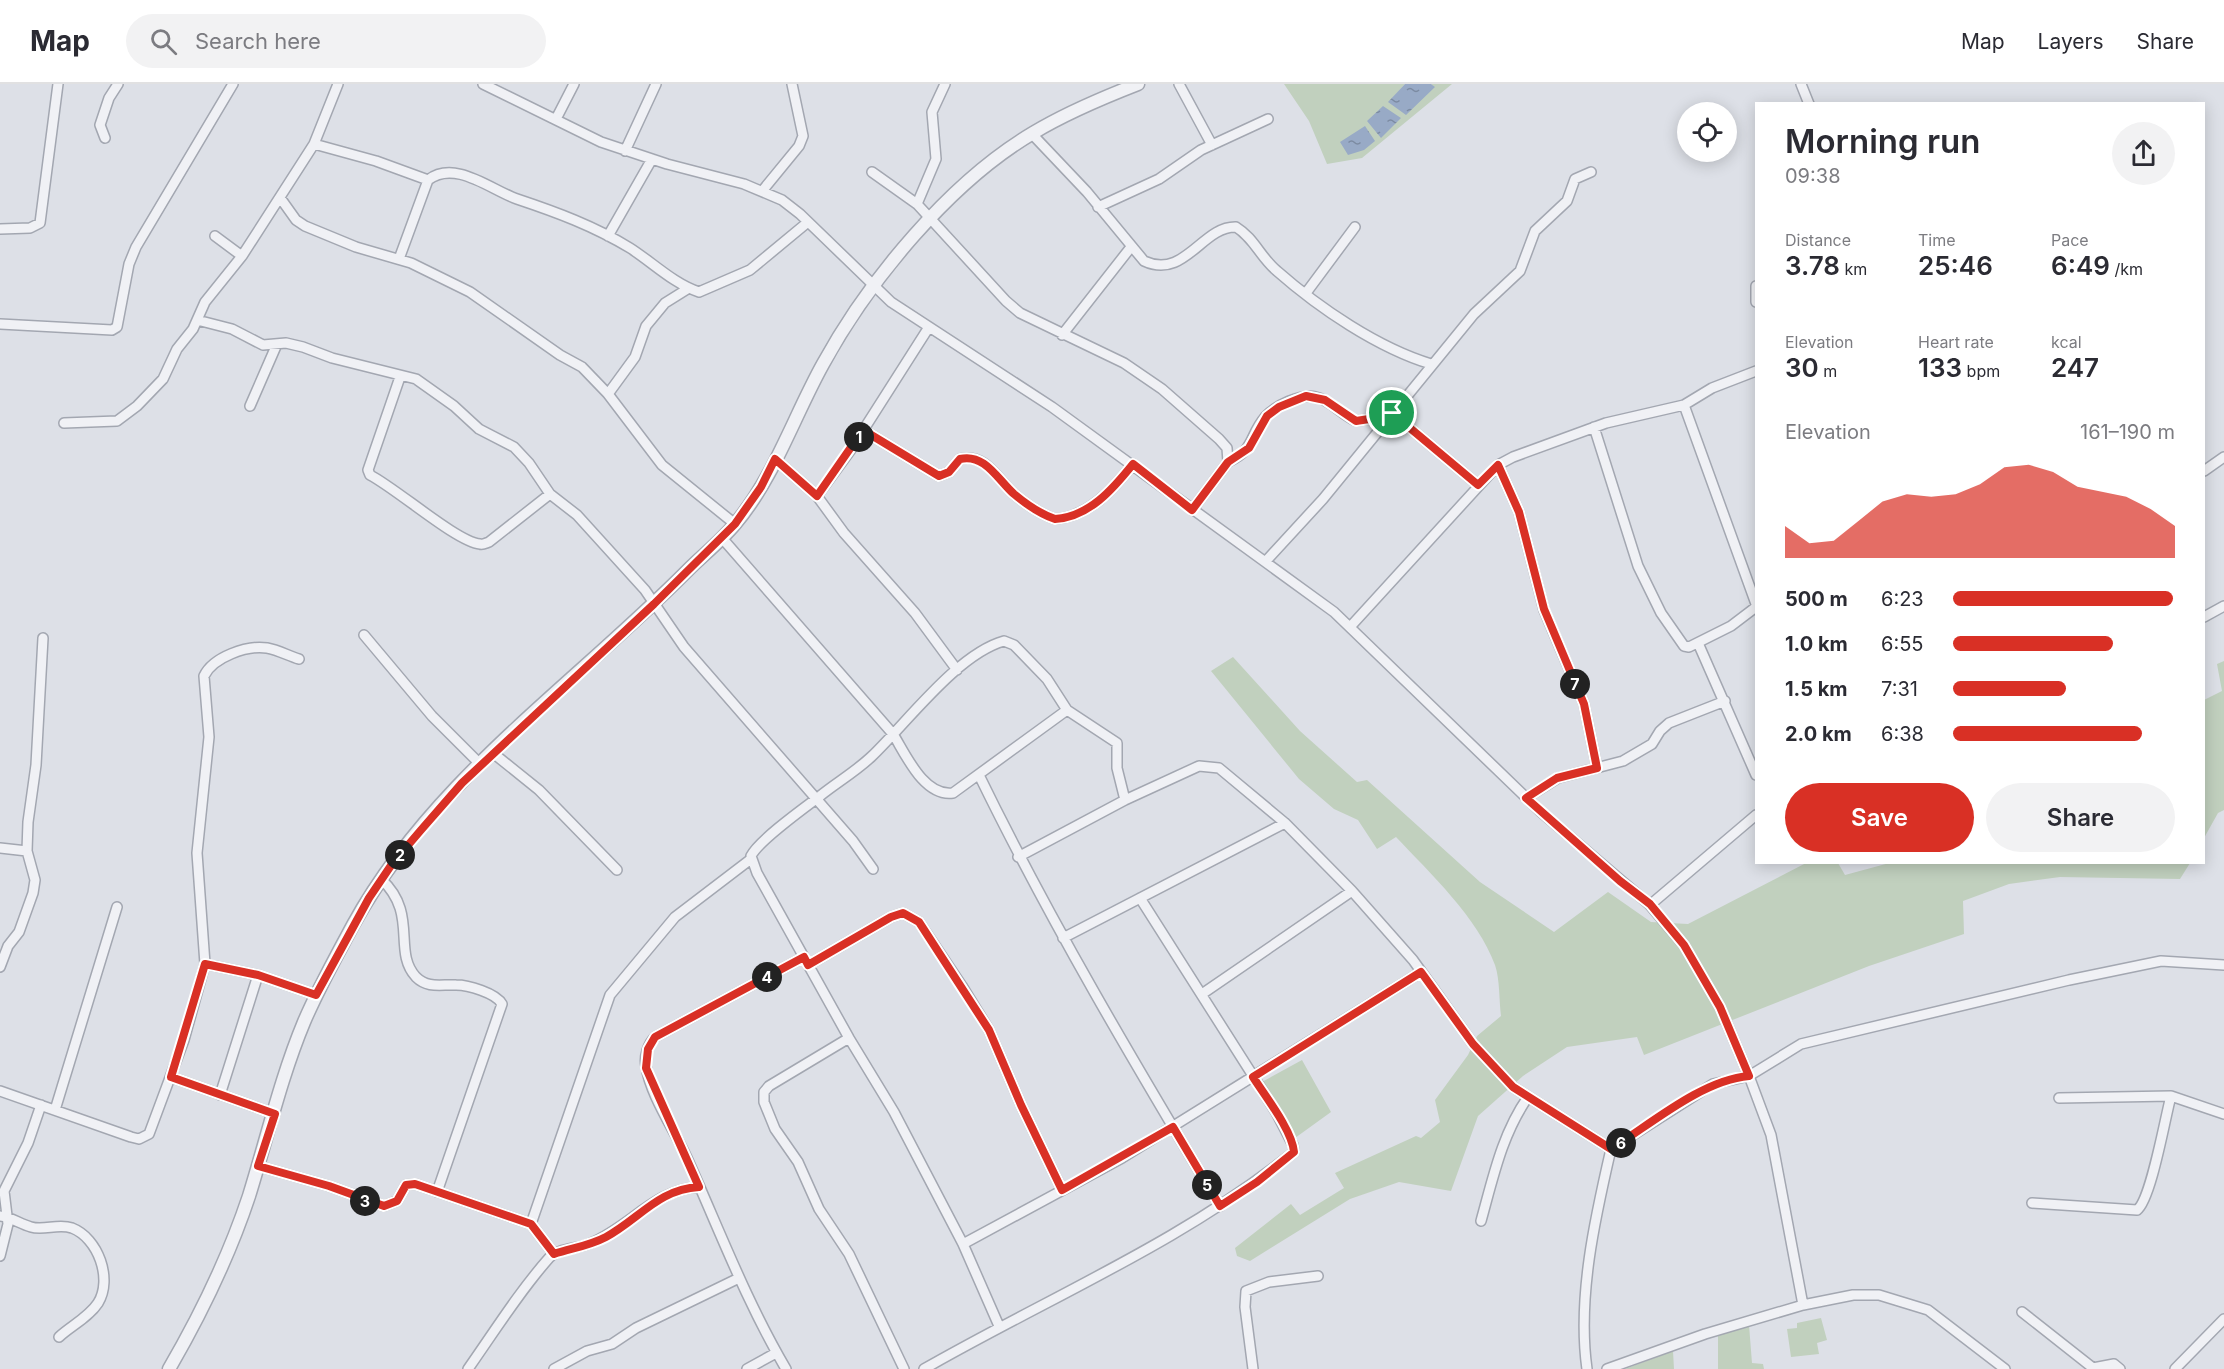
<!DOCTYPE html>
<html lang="en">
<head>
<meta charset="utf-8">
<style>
	:root { --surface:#fff; --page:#f2f2f3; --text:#2b2b33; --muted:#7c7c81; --line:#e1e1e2; --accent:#d93025 }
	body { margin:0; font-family:Inter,sans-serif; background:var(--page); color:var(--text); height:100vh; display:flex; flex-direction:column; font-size:22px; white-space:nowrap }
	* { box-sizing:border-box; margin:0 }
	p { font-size:20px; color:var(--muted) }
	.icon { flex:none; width:33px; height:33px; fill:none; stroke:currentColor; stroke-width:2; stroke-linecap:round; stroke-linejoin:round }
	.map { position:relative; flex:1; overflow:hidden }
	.drawer { position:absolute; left:1755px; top:18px; width:450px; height:762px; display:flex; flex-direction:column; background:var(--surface); border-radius:0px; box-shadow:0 3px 15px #0003 }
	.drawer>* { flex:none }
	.controls { position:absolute; left:1677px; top:18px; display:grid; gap:12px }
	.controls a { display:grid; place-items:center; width:60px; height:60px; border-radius:50%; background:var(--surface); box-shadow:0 3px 15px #0003; font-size:30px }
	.pin { position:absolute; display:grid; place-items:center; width:51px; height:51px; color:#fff; margin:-26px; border:3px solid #fff; border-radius:50%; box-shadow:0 2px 6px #0007 }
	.km { position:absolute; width:30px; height:30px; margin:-15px; border-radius:50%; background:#222; color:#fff; font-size:16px; line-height:30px; text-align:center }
	.round { display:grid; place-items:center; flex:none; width:63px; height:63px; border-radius:32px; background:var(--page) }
	.overview { display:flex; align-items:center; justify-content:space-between; height:102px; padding:0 30px }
	h1 { font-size:33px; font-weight:600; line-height:45px }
	.figures { display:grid; grid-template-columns:repeat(3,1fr); gap:9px; height:102px; padding:6px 30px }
	.figures div { display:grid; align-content:center }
	.figures b { font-size:26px; font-weight:600 }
	.figures small { font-size:16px; font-weight:400 }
	.figures p { font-size:16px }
	.chart { height:168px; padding:12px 30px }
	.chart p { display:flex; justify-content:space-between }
	.chart svg { width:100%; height:108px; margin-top:6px; fill:var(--accent); opacity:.7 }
	.action { display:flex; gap:12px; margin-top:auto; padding:12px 30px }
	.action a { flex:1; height:69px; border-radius:36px; background:var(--accent); color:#fff; font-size:24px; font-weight:600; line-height:69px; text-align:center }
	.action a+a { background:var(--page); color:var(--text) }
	ul { padding:0 30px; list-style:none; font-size:20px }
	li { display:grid; grid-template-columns:96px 72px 1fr; align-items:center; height:45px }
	li i { height:15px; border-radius:8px; background:var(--accent) }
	header { display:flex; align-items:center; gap:36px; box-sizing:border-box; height:84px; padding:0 30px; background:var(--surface); border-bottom:2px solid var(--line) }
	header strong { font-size:28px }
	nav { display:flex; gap:33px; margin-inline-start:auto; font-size:21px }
	.search { width:420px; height:54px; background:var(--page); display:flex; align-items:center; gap:15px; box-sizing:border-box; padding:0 21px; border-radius:33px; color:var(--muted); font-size:22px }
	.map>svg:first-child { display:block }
	.green { fill:#c1d0be }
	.water { fill:url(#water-ripples) }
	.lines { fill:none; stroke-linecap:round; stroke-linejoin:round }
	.minor-casing { stroke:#a3a7b1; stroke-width:12 }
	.tertiary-casing { stroke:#a3a7b1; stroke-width:15 }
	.minor { stroke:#f0f1f5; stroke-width:9 }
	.tertiary { stroke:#f0f1f5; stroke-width:12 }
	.route-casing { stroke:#fff; stroke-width:12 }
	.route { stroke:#d93025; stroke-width:8 }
</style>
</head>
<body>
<header>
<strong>Map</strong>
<div class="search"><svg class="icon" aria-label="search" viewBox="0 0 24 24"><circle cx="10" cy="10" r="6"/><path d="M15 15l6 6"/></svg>Search here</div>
<nav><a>Map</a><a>Layers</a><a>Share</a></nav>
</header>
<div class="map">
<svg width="2224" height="1285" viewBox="0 0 2224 1285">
	<defs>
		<pattern id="water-ripples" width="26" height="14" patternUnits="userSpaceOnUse" patternTransform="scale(1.5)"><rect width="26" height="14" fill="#98aac6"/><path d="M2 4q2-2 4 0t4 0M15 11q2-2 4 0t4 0" fill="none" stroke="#7c8ba2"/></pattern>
	</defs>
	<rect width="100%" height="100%" fill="#dde0e7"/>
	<path class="green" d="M1284,0h121l-16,18 45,-15 -3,-3h21l-90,74 -35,6 -18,-43z
		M1233,573l67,74 57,51 10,-2 113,102 74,50 54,-40 43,30 37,2 118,-61h32l7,12 48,-13 297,1 -10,16 -120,-2 -51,7 -46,17 1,33 -95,32 -225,89 -7,-18 -70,10 -44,29 -45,40 -27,75 -52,-9 -49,17 -100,62 -13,-5 -2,-8 56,-44 9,11 44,-27 -9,-15 81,-37 5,2 19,-16 -5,-22 33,-45 9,-19 24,-20c-2,-16 -1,-36 -6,-51 -17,-47 -65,-92 -99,-128l-19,12 -19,-29 -24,-11 -35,-30 -88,-108z
		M2224,577v149l-6,3 -14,25v-138l18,-9 -5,-27z
		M1302,976l29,52 -36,26 -35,-55z
		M1821,1234l6,22 -10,3 2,11 -28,3 -4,-28 10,-1v-5z
		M1749,1241l3,38 11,1 1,5h-46v-33z
		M1673,1267l1,18h-49z"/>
	<path class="water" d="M1405,0h26l4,3 -29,28 -18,-13z
		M1383,22l18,12 -20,20 -14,-17z
		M1365,42l10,15 -11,9 -16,5 -8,-13z"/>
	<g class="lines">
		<defs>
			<path id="minor" d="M483,0l118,58 66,22 77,20 38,16 18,14 91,88 161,105 282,205 207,200 109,93 34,40 36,62 29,69 22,59 32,170
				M945,0l-13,28 4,47 -19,45 89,97 14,12 104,50 38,26 57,50 8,9 1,14 -36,48
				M1179,0l33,61
				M1801,0l8,20
				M556,35l18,-35
				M1032,50l55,58 57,69c41,19 58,-35 92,-34 18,11 25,31 41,44 42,37 101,77 154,93
				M105,54l-5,-13 9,-27 9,-14
				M314,60l62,17 52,19
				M625,67l31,-67
				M872,88l45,32
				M763,106l36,-44 4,-10 -11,-52
				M281,115l15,21 9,6 51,21 55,16 59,29 90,63 22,12 26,27 54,71 73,59
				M1098,123l61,-28 42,-29 67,-31
				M0,145l30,-1 10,-5 18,-139
				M608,152l44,-77
				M242,172l72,-112 24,-60
				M399,175l29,-79c27,-21 63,10 89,19 39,13 77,27 113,49 22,14 44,36 69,44l51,-22 58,-48
				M1756,202v16
				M1306,209l49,-66
				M197,236l35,9 31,16 23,-2 17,4 29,11 84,21 38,27 25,23 35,18 15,16 21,31 27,21 68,75 39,57 169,194 20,28
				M0,240l112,6 5,-3 12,-63 7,-17 97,-163
				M1062,251l69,-88
				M400,293l-32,93 2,5c27,14 87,67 110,69 3,1 6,-1 9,-2l61,-48
				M608,310l27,-37 11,-31 19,-23 24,-15
				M1684,321l72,199
				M250,322l27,-62
				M1392,329l86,72
				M64,339l53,-2 20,-15 26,-27 14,-30 16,-20 12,-27 37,-46 -27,-20
				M1594,343l44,139 23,47 23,33 5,1 42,-21 25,-19
				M863,346l76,46 10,-4 11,-13c25,-7 38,21 54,35 12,10 26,20 41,25 34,-2 59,-31 78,-55
				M775,375l42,37 27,37 71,80 42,57
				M1228,378c27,-12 21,-26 37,-45 10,-11 36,-24 51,-20 14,3 26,18 40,24l33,-5
				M1498,381l21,47 25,98 40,94 13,64
				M2204,387l20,-14
				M817,412l33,-45 79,-124
				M722,454l171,196c13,21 31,63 60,59l114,-83
				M1266,477l57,-62 151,-185 46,-43 15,-40 32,-30 8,-22 16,-7
				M2204,533l20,-11
				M1350,543l148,-162 15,-8 93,-34 78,-18 28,-17 44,-17
				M364,551l68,81 49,49
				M1698,559l58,132
				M493,669l46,37 78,80
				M979,691c72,148 156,289 241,431
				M1526,714l32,-20 65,-17 29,-17 8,-13 9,-8 56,-22
				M0,764l27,3
				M1018,773l107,-57 74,-34 20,2 66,55 67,68 61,69 60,84 40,43 98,62
				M381,795c38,35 11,72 35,98 12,12 26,7 40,8 12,0 40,8 46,19l-65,188
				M1650,821l106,-90
				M1063,854l222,-115
				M205,880l53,11 58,20
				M808,881l83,-48 12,-4 16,9 43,64 27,44 32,75 41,85
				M0,883l8,-21 11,-14 14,-39 2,-13 -8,-29 1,-29 8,-57 7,-127
				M1202,910l150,-103
				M849,954l-80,48 -5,6v10l11,27 23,33 21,47 30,45 55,115
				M171,993l104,37
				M0,1007l131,46 8,2 10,-5 35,-94 21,-76 -8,-111 12,-116 -5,-61c9,-19 43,-31 63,-28 11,2 22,8 32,11
				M220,1011l38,-120
				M2059,1014l112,-2 53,18
				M55,1026l62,-203
				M258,1082l71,20 55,20 13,-5 9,-16 9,-1 116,40 23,30
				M2032,1119l105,7c14,-10 28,-92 34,-114
				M0,1132c11,1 20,8 31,11 13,4 27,-4 41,1 26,10 41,51 26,75 -9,14 -27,23 -39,34
				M1481,1137c12,-43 21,-87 47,-124
				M531,1140l79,-229 65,-78 76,-58
				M963,1160l159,-86 299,-186
				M0,1172l8,-32 -4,-33 24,-48 13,-38
				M2022,1228l71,56 21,-4 6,5
				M999,1242l-36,-82 -69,-132 -45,-74 -92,-165 -6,-17c7,-15 53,-48 69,-60 16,-13 35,-24 51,-39 35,-33 86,-103 133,-116l10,4 33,34 20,31 50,33v25l8,32
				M468,1285c26,-37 51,-77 81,-111 9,-10 30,-9 42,-15 39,-16 64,-54 108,-56
				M554,1285l33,-18 25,-7 24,-16 103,-50
				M747,1285l29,-16
				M786,1285c-40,-68 -67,-140 -99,-211 -12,-27 -37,-63 -41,-92 -2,-10 2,-22 9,-29l149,-80
				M924,1285c124,-71 258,-127 370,-217l-1,-7 -17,-33 -136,-214
				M1253,1285l-8,-62 1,-16 23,-9 49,-6
				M1587,1285c-10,-71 8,-151 24,-220l102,-65 36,-8 52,-32 268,-64 92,-19 63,4
				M1607,1285l98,-35 98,-29 50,-10h26l49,15 77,59
				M2175,1285l49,-50"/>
			<path id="tertiary" d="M169,1285c32,-55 60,-113 80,-173 18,-58 32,-119 55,-174 14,-33 32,-65 49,-97 79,-144 221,-240 335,-355 15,-15 33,-29 47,-46 39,-46 59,-108 88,-160 46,-84 127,-182 210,-231 33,-20 69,-35 105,-49"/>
		</defs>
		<use href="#minor" class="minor-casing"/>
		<use href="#tertiary" class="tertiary-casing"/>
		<use href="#minor" class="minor"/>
		<use href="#tertiary" class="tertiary"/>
	</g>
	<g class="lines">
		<defs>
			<path id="route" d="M1306,312l19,4 31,21 33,-5 3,-3 86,72 20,-20 21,47 25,97 40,95 13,64 -40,10 -31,20 94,83 30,23 34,41 36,62 29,69c-47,4 -98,48 -138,73l-98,-62 -40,-43 -52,-72 -168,105c12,19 39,53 41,75l-37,30 -37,24 -47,-79 -111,63 -41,-85 -32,-75 -70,-108 -16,-9 -12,4 -83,48 -4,-8 -149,80 -7,12 -2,19 53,119c-40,2 -60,32 -93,50 -17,9 -34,11 -52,17l-23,-30 -116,-40 -9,1 -9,16 -13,5 -55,-20 -71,-20 17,-52 -104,-37 34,-113 53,11 58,20 53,-97 23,-34 29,-34 41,-47 192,-179 81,-80 26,-37 14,-28 42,37 46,-66 76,46 10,-4 11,-13c25,-6 38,21 54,35 12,10 26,20 41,25 34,-2 58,-30 78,-55l59,46 36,-48 21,-14 18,-32 12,-9z"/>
		</defs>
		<use href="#route" class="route-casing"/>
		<use href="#route" class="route"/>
	</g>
</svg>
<div class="controls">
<a><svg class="icon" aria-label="locate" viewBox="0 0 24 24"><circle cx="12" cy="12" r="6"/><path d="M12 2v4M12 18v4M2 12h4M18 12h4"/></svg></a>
</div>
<div class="pin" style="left:1392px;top:329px;background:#1e9e55"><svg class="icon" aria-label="arrive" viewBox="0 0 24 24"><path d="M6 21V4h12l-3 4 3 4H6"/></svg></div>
<b class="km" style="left:859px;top:353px">1</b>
<b class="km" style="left:400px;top:771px">2</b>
<b class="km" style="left:365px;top:1117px">3</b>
<b class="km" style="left:767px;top:893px">4</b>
<b class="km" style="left:1207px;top:1101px">5</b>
<b class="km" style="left:1621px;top:1059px">6</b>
<b class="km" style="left:1575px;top:600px">7</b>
<section class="drawer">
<div class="overview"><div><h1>Morning run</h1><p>09:38</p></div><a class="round"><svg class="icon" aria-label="share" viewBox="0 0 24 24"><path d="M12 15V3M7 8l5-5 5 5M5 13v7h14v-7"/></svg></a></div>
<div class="figures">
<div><p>Distance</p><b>3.78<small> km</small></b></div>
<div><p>Time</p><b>25:46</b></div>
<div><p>Pace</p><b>6:49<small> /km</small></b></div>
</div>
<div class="figures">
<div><p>Elevation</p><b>30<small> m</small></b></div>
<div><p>Heart rate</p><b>133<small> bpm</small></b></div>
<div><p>kcal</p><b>247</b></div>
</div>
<div class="chart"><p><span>Elevation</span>161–190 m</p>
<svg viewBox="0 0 160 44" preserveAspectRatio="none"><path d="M0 44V31L10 38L20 37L30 29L40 21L50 18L60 19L70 18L80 14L90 7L100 6L110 9L120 15L130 17L140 19L150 24L160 31V44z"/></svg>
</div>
<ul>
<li><b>500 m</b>6:23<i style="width:99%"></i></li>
<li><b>1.0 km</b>6:55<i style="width:72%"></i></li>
<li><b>1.5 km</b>7:31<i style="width:51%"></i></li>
<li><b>2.0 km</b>6:38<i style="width:85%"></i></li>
</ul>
<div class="action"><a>Save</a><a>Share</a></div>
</section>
</div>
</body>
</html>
